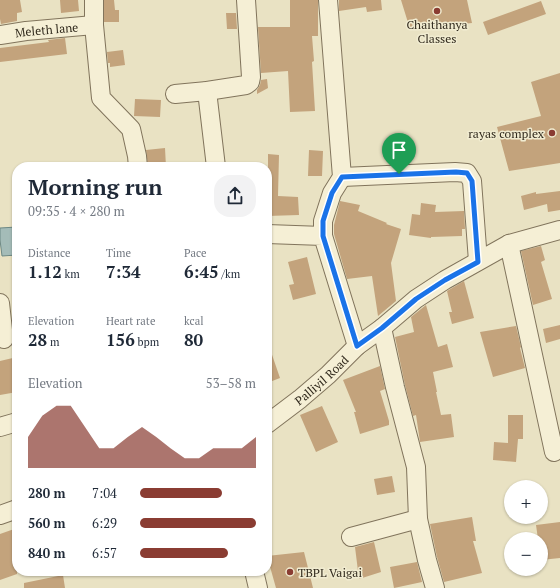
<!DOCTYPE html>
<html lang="en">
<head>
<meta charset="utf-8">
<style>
	:root { --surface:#fff; --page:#f2f2f3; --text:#1f2937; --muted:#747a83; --accent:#8a3c32 }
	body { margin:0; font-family:"PT Serif",serif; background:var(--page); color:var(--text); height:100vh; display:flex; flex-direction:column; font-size:15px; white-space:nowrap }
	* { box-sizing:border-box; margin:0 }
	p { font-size:13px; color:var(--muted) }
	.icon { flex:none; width:22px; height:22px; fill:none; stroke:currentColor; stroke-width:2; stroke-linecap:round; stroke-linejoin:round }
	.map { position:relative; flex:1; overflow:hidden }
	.panel { position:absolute; left:12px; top:162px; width:260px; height:414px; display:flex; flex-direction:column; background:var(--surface); border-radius:16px; box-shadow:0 1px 3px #0004 }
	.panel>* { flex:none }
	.tools { position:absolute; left:504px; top:480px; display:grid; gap:8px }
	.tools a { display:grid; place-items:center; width:44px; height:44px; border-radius:50%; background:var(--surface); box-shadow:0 1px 3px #0004; font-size:20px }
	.pin { position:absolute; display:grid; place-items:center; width:34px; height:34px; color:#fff; margin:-41px -17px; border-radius:50% 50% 50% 0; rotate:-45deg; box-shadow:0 0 4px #0007 }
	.pin .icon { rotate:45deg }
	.round { display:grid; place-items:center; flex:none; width:42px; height:42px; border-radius:16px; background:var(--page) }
	.overview { display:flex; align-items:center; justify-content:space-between; height:68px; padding:0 16px }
	h1 { font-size:22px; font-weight:700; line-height:30px }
	.stats { display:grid; grid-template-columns:repeat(3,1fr); gap:6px; height:68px; padding:4px 16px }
	.stats div { display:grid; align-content:center }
	.stats b { font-size:17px; font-weight:700 }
	.stats small { font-size:11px; font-weight:400 }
	.stats p { font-size:11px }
	.chart { height:112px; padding:8px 16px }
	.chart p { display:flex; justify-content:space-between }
	.chart svg { width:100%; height:72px; margin-top:4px; fill:var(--accent); opacity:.7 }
	ul { padding:0 16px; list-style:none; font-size:13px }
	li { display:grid; grid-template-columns:64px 48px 1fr; align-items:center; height:30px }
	li i { height:10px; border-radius:5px; background:var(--accent) }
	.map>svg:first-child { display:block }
	.water { fill:#a4bcb8; stroke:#6d8985 }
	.building { fill:#c3a37c }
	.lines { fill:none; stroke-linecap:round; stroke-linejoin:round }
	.minor-casing { stroke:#81745c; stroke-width:20 }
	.minor { stroke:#f5efd5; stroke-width:18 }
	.route-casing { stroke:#fff; stroke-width:8 }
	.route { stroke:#1a73e8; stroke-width:5 }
	.poi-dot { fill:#8a3c32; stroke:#f1ecd1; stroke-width:1.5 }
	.labels { text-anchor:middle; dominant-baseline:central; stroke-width:3; stroke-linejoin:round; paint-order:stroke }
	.poi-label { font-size:12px; fill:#322b1e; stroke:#f1ecd1 }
	.street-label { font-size:12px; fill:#322b1e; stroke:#f1ecd1 }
</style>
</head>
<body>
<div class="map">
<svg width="560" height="588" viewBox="0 0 560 588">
	<rect width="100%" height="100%" fill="#e9e2c3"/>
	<path class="water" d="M17,227v28l-15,1 -2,-16v-12z"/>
	<path class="building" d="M0,0h20l2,12 -5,1v8l-16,3 -1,-5z
		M60,0h18l1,11 -18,2z
		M104,0h10l1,10h4v12h-15z
		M290,0h28v36h-6l2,25 -2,1 3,49 -25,1 -2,-41 -27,2 -3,-46h32z
		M339,0h42l1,10 -15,2 -1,-5 -27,4z
		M401,0h66l5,23 -62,6z
		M541,1l5,13 -58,21 -5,-13z
		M226,13h10l1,16h-10z
		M65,38l2,16 -67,8v-14l49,-6 -1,-2z
		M123,50l2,15 -15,2v-4h-2l-1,-11z
		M560,73v90l-51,8 -12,-44 44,-11 -10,-34z
		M267,79l1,9 -11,6v-4l3,-5 1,-5z
		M135,99l26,1 -1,17 -26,-1z
		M165,148l1,19h-18l-2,-17z
		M309,150l14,1 -1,25h-14z
		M268,154l11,1 -1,41 20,1 1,18 -32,1v-49h1z
		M560,191v19l-12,2 -1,-8 -23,6 -3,-14 15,-4v2z
		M340,201l20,4 -2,6 29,12 -1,1 15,5 -10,34 5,38 -18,15 -6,-40 -25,3 -13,-45v-9z
		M421,203l15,2 -1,7 29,-1 1,18h-3v7l-31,1v1l-22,-3 3,-21 8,1z
		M541,246l4,14 -4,2 11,37 -19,6 -12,-54z
		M307,257l9,37 -23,6 -4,-15 5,-1 -6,-22z
		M464,281l10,37 -22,6 -3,-12h3l-5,-21z
		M426,305l12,42 9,-3 6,23 -20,5 4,20h-1l5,23 10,-1 3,23 -34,5 -4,-27 -3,1 -8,-31 -10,-48 19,-5 -3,-15z
		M560,325v14l-14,4 -3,-14z
		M516,326l5,21 -1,1 5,20 -32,9 -13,-45z
		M267,346h2l11,32 -13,5z
		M17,357v35l-17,3v-34z
		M380,366l5,23 -5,2 9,30v4l-29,9 -6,-22h2l-13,-32z
		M322,406l16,36 -22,10 -16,-37z
		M508,415h15v24h-5l-2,23 -23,-2 1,-18 14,1z
		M392,476l3,16 -18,3 -3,-16z
		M472,517l4,24h-3l9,32 -38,9 -7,-25 -7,-33z
		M560,522v36l-19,2v-21h-3l-2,-14z
		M17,528v46l-17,6v-46z
		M374,542l7,30 -22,7 -4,-32z
		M304,552l9,36h-37l-9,-32z
		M417,562l5,20 -28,6 -4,-21z
		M63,575l2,13h-41v-5z"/>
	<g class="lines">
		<defs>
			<g id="minor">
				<path d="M94,0v25l7,73 30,31 6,27 1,11"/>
				<path id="s1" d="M0,35l26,-4 68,-6"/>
				<path d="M207,91l9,76"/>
				<path d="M175,94l32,-3 39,-6 4,-3 1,-5 -5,-77"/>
				<path d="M342,177l113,-5 12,1 5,8 6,80"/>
				<path d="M267,234l56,2 34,110"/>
				<path d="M323,236v-15l9,-28 10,-16 -14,-177"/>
				<path d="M509,244l45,208"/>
				<path d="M0,303l4,36"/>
				<path d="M382,328l13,59 21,80 2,52 9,41 8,28"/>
				<path id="s2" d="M267,424l33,-25 28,-24 29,-29 25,-18 34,-29 29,-19 64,-36 51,-14"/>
				<path d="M0,427l17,-5"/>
				<path d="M0,515l17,-6"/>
				<path d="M351,537l67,-18"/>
				<path d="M254,571l4,17"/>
			</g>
		</defs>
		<use href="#minor" class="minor-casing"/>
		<use href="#minor" class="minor"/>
	</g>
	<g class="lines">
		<defs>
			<path id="route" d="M456,172l11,1 5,8 6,81 -33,18 -29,19 -34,29 -25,18 -34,-110v-15l9,-28 10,-16z"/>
		</defs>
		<use href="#route" class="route-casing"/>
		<use href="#route" class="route"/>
	</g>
	<g class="poi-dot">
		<circle cx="437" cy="11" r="4"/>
		<circle cx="552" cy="133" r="4"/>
		<circle cx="290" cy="572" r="4"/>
	</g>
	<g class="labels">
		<g class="poi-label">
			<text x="437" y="24">Chaithanya<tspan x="437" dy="14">Classes</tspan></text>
			<text x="544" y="133" text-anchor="end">rayas complex</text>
			<text x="298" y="572" text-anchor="start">TBPL Vaigai</text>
		</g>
		<g class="street-label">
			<text stroke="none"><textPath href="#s1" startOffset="47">Meleth lane</textPath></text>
			<text stroke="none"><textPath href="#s2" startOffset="70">Palliyil Road</textPath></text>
		</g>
	</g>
</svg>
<div class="tools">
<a>+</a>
<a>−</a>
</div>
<div class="pin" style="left:399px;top:174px;background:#1e9e55"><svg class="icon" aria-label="arrive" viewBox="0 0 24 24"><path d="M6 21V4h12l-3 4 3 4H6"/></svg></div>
<section class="panel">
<div class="overview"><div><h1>Morning run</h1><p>09:35 · 4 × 280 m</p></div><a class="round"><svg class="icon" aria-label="share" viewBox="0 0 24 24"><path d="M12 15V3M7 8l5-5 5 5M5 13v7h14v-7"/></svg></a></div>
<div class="stats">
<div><p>Distance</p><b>1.12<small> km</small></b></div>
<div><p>Time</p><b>7:34</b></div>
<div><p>Pace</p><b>6:45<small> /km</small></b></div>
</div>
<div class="stats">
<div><p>Elevation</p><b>28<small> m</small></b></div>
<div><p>Heart rate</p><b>156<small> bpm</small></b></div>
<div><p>kcal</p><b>80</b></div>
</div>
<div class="chart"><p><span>Elevation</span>53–58 m</p>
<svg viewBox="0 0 160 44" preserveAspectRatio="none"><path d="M0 44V25L10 12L20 6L30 6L40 19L50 32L60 32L70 25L80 19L90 25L100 32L110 38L120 38L130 32L140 32L150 32L160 25V44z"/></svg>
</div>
<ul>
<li><b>280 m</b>7:04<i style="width:71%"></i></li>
<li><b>560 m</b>6:29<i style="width:100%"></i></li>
<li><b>840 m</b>6:57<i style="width:76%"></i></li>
</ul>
</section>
</div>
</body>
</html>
